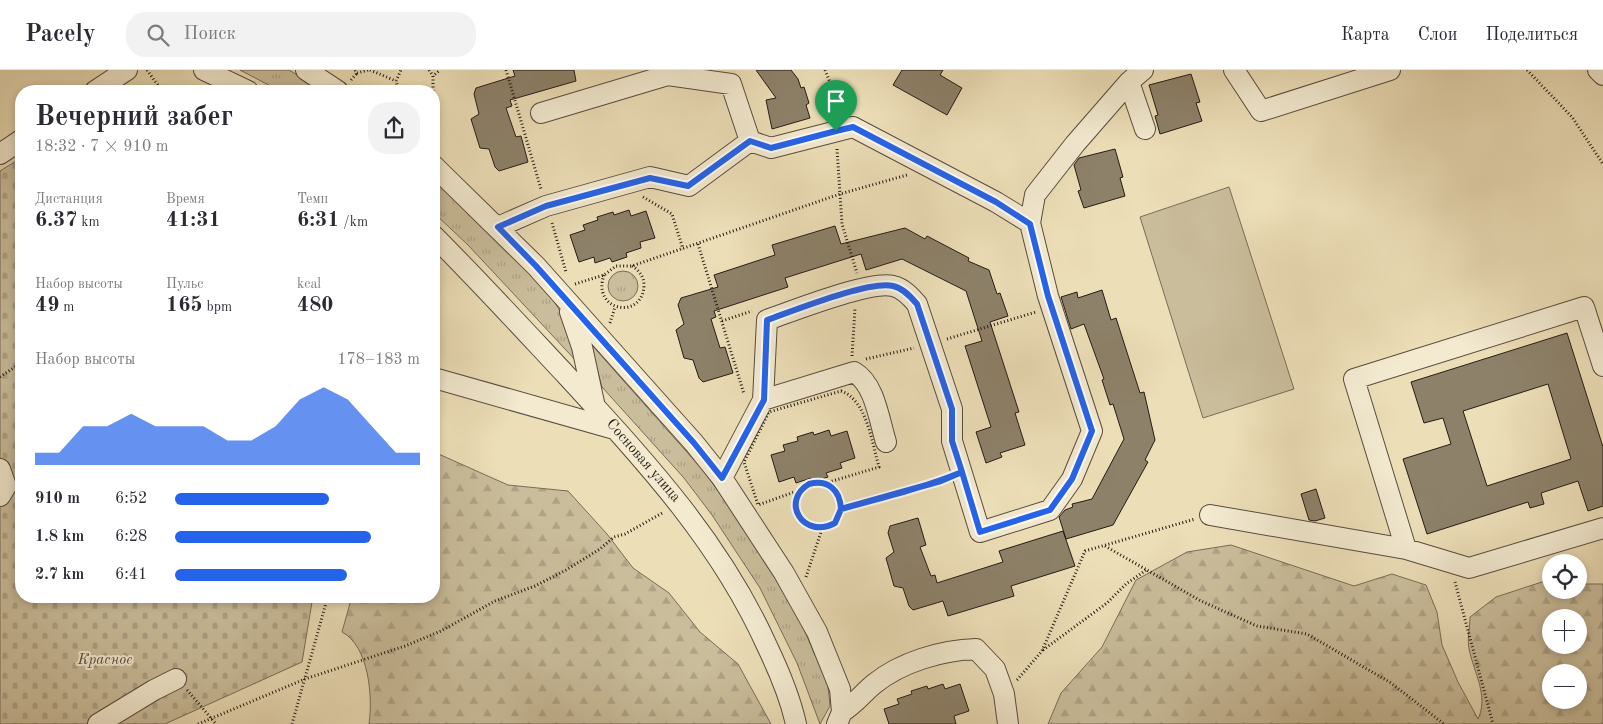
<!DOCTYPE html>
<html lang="ru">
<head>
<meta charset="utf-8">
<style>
	:root { --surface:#fff; --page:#f2f2f3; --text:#2b2b33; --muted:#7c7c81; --line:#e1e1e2; --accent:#2563eb }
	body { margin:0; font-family:"Old Standard TT",serif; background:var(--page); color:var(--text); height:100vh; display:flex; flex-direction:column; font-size:19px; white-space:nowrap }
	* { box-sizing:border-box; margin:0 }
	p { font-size:16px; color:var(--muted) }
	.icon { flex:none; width:28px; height:28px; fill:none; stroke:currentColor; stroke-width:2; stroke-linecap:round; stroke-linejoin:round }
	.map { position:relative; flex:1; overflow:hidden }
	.drawer { position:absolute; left:15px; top:15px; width:425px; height:518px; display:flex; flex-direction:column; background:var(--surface); border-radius:20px; box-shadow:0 2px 8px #0003 }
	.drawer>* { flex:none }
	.tools { position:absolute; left:1542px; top:484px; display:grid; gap:10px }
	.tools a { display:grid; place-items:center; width:45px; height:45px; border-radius:50%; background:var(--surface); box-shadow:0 2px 8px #0003; font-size:25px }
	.pin { position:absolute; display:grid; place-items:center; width:42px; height:42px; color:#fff; margin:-51px -21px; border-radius:50% 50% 50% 0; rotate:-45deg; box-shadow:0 0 5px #0007 }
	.pin .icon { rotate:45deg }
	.round { display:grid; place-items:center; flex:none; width:52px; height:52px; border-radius:20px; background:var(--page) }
	.summary { display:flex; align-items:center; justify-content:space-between; height:85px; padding:0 20px }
	h1 { font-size:28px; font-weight:700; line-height:38px }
	.metrics { display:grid; grid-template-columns:repeat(3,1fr); gap:8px; height:85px; padding:5px 20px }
	.metrics div { display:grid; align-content:center }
	.metrics b { font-size:21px; font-weight:700 }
	.metrics small { font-size:14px; font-weight:400 }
	.metrics p { font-size:14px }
	.chart { height:140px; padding:10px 20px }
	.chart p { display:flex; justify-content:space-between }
	.chart svg { width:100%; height:90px; margin-top:5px; fill:var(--accent); opacity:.7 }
	ul { padding:0 20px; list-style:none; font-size:16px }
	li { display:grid; grid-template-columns:80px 60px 1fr; align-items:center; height:38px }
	li i { height:12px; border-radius:6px; background:var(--accent) }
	header { display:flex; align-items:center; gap:30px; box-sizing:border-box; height:70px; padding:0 25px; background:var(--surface); border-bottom:1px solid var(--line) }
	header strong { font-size:24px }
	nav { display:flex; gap:28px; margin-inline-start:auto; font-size:18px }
	.search { width:350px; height:45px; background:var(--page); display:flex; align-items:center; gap:12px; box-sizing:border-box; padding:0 18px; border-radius:20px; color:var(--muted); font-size:19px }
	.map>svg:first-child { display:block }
	.grass { fill:url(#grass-tufts); stroke:#786c58 }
	.forest { fill:url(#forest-firs); stroke:#786c58; fill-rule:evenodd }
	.cemetery { fill:url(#cemetery-stones); stroke:#786c58 }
	.garden { fill:#cabd9b; stroke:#786c58 }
	.building { fill:#8d8169; stroke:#261c15; fill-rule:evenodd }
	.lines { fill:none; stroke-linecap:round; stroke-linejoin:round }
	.minor-casing { stroke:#584c3e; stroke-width:22 }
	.path { stroke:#261c15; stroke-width:3; stroke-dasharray:1 2.5; stroke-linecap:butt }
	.minor { stroke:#f3ead0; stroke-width:20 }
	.route-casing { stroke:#fff; stroke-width:10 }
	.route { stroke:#2563eb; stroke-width:6 }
	.labels { text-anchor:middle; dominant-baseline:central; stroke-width:4; stroke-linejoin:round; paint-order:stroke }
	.street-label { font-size:15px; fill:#261c15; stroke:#f3ead0 }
	.park-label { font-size:15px; font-style:italic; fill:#574c3d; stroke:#f3ead0 }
</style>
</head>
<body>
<header>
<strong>Pacely</strong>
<div class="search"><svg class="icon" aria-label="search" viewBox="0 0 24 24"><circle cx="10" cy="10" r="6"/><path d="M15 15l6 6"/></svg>Поиск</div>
<nav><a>Карта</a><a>Слои</a><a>Поделиться</a></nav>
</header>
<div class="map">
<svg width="1603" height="654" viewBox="0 0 1603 654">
	<defs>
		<pattern id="grass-tufts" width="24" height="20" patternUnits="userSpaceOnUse" patternTransform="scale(1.25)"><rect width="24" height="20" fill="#cabd9b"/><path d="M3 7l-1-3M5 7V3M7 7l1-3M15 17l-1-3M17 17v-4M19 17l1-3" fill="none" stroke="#ada285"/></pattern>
		<pattern id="forest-firs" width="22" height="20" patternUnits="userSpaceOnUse" patternTransform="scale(1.25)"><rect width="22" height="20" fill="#cabd9b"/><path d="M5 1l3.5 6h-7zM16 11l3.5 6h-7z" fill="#ada285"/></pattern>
		<pattern id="cemetery-stones" width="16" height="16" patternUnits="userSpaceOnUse" patternTransform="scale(1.25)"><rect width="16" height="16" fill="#cabd9b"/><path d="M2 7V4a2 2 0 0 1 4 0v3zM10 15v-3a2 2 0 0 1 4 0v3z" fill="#ada285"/></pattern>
	</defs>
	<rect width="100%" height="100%" fill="#ecdeb7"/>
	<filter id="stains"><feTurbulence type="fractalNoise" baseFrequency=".004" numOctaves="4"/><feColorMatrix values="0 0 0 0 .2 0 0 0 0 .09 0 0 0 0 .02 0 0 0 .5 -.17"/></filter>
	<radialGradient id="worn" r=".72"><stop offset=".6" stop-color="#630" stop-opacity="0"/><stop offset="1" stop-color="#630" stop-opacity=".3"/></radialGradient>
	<path class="grass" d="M240,0h49l34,21h-43z
		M434,108l114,114 14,22 17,50 -111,-119 -34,-32z
		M608 216a15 15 0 1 1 30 0a15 15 0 1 1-30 0Z
		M590,273l111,125 24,32 49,76 28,49 26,60 2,21 -10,18 -23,-61 -37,-75 -48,-73 -28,-37 -82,-91z"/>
	<path class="forest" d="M434,382l74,33 60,6 39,43 26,34 36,25 31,39 38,32 33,60h-402c4,-27 0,-78 -27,-92l10,-36h82z
		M1231,475l123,41 38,-12 34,11 11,27 5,33 16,37 20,37c11,-23 -4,-46 -9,-70 -2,-10 1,-22 1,-32l26,-20 55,-18v11h28v-6h24v140h-555l13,-31 41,-46 34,-67 51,-28zM1551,548h28v27h-28zM1579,602v28h-28v-28z"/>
	<path class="cemetery" d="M21,88v438h292l-11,66 -137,62h-165v-553z"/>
	<path class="garden" d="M1229,117l65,202 -91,29 -63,-201z"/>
	<path class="building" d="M513,0h61l2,11 -66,19 2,6 -6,2 10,29 5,-1 7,26 -29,9 -4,-4 -6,-18 -9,-1 -9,-29 8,-5 -5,-20 2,-6 39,-12z
		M756,0h35l7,9 3,9 3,-1 5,16 -3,2 4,13 -38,11 -6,-29 10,-2z
		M902,0h41l-3,5 22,13 -15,27 -54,-30z
		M1191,4l9,28 -4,1 6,18 -42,13 -5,-18 3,-1 -9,-30z
		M1115,79l8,28 -3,1 5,18 -41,12 -6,-17 3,-1 -7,-25 5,-7z
		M629,140l2,6 15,-5 9,27 -15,4 1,6 -15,5 1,4 -15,5 -2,-4 -15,5 -1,-6 -15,5 -9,-27 15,-5 -2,-5 15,-5 -1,-3 16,-5 1,3z
		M835,156l6,18 64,-16 20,11 2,-3 42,22 -1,3 21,9 8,24 3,-1 8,23 -18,6 29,90 -4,1 10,32 -25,8 2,4 -16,6 -10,-31 15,-5 -26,-81 17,-5 -16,-50 -64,-32 -36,11 -5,-16 -76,24 3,9 -74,24 2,6 -5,2 9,29 5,-1 8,26 -30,9 -4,-4 -6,-18 -9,-2 -8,-28 8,-6 -6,-19 3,-7 37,-11 -4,-12 61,-20 -3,-10z
		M1102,220l9,30 5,-2 24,75 4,-1 11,48 -10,20 3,2 -35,63 -47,14 -7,-22 6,-7 8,-3 -1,-3 20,-5 32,-60 -11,-35 -3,1 -8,-25 2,-1 -20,-55 -13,5 -10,-32 16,-5 1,6z
		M1567,263l36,114v59l-15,5 -10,-30 -37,12 3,11 -14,4 -2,-6 -101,32 -24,-75 48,-15 -8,-26 -19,5 -13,-41zM1548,314l23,75 -84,27 -24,-75z
		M829,360l2,6 16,-5 8,27 -15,5 2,5 -16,5 2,4 -16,5 -1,-4 -15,5 -2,-6 -15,5 -8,-27 14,-4 -2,-6 15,-4 -1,-4 16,-5 1,3z
		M1316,419l9,29 -10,3 -6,-1 -8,-26z
		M918,448l8,27 -6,2 11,29 4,-1 2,8 66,-21 -4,-11 64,-20 12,35 -64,20 3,10 -66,20 -5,-15 -30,9 -4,-4 -6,-18 -9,-2 -8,-28 8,-6 -6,-19 2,-7z
		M943,614l2,5 15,-5 9,27 -15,5 2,8h-67l-5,-15 15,-5 -2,-5 15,-5 -1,-3 16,-5 1,3z"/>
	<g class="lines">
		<defs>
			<path id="minor" d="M204,0l44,21
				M306,0l32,21
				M1143,0l-14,12 16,47
				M1234,0l27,41 129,-41
				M1598,0l5,5
				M95,21l32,-21
				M750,71l21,7 82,-21 143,75 34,21
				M0,84l21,-14
				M434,96l102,100 158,177 28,35 62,95 33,59 23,57 2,23 -5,12
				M498,157l48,-21 104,-29 39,9 61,-45 -19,-57 -63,-9 -127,38
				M434,166c45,45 89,93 133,140 77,84 153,165 200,270 12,25 23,51 29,78
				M570,242l12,35 13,60
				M1603,296l-19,-59 -230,72 52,170 63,19 134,-40
				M434,308l180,51
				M763,330l91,-28c21,12 25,48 32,70
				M0,399l6,17 -6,10
				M722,408l41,-78 4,-80c26,-9 103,-40 126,-34 10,2 18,11 24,18l35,105v32l28,91 70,-22 22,-31 20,-48 -44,-135 -18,-73 5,-28 40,-51 54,-62
				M1210,445l196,34
				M842,642c13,-8 21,-19 32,-28 27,-22 68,-34 102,-35l19,20 9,25 4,30
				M98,654l56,-34 22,-11"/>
		</defs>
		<use href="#minor" class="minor-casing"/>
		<path class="path" d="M147,0l15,21
			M355,0l2,3 11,-3
			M370,0l26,11
			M429,0l4,6
			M506,0l35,119
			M825,0l9,22 1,23
			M1527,0l45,47 31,47
			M351,10l6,-7
			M355,16l8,5
			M399,21l-3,-10 5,-11
			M433,21v-15l7,-6
			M837,79l5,75 15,49
			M643,127l29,17 11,35
			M552,153l14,49
			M698,174l46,150
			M604,205c-13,36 39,46 40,10 0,-8 -5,-15 -12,-19
			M575,214l29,-9 12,-9h16l208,-72 67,-19
			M722,251l30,-10
			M610,253l5,-16
			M947,269l89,-27
			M852,286l3,-48
			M866,289l48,-11
			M0,307l21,-14
			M841,321c26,9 31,52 38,76l-53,16 -17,1 -9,6 -42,15 -14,-43 25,-50z
			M826,413l13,11 2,15
			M800,421c-10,18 2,36 22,38
			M1105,476l96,55 56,25 50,8 84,49 53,41
			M806,507l16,-48 13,-6 6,-14 104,-30
			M1455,512l38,142
			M1043,580l64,-47 19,-19 20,-14
			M1017,610l25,-29 43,-100 110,-32
			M187,620l29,34
			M198,654l107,-45 100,-33 36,-15 54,-30 40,-15 31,-16 34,-21 14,-12 11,-3 39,-22
			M292,654l36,-128"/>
		<use href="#minor" class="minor"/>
	</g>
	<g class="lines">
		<defs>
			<path id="route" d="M836,61l-65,17 -21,-7 -62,45 -38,-8 -104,28 -48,21 38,39 158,177 28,35 42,-78 3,-80c26,-9 103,-40 126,-34 10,2 18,11 24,18l35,105v32l10,31 -21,9 -100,28 -6,14c-32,17 -55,-22 -26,-39 19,-5 31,6 32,25 41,-11 82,-21 121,-37l18,60 70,-22 22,-31 20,-48 -44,-135 -18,-72 -34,-22 -143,-75 -17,4"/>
		</defs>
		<use href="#route" class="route-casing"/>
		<use href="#route" class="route"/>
	</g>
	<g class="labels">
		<g class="street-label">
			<text transform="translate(643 391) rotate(49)">Сосновая улица</text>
		</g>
		<g class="park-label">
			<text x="105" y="590">Красное</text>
		</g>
	</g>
	<rect width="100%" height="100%" filter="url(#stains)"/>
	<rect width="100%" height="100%" fill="url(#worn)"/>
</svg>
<div class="tools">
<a><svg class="icon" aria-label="locate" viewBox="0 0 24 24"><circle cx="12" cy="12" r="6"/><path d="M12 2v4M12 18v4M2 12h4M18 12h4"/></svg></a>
<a>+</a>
<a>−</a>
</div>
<div class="pin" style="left:836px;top:61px;background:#1e9e55"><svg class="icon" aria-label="arrive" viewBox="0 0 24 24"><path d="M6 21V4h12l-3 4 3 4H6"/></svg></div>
<section class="drawer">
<div class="summary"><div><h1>Вечерний забег</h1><p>18:32 · 7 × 910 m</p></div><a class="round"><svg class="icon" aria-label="share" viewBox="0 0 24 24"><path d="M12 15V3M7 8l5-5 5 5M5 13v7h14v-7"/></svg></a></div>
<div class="metrics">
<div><p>Дистанция</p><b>6.37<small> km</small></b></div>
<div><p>Время</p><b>41:31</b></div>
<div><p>Темп</p><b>6:31<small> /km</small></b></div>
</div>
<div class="metrics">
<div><p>Набор высоты</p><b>49<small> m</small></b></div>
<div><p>Пульс</p><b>165<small> bpm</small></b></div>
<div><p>kcal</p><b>480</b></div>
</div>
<div class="chart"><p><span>Набор высоты</span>178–183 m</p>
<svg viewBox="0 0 160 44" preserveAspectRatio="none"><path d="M0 44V38L10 38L20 25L30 25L40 19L50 25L60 25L70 25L80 32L90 32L100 25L110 12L120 6L130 12L140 25L150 38L160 38V44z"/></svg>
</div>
<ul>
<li><b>910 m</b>6:52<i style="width:63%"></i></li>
<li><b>1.8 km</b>6:28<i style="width:80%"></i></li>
<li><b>2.7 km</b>6:41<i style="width:70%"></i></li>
</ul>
</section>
</div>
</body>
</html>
